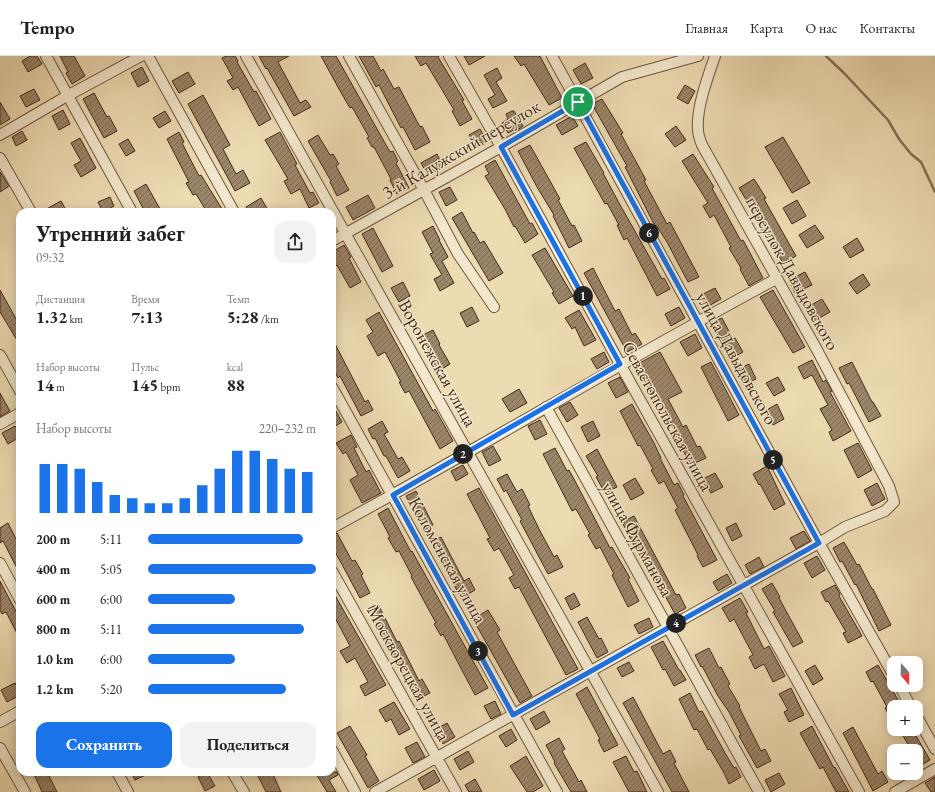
<!DOCTYPE html>
<html lang="ru">
<head>
<meta charset="utf-8">
<style>
	:root { --surface:#fff; --page:#f2f2f2; --text:#222; --muted:#767676; --line:#e0e0e0; --accent:#1a73e8 }
	body { margin:0; font-family:"EB Garamond",serif; background:var(--page); color:var(--text); height:100vh; display:flex; flex-direction:column; font-size:15px; white-space:nowrap }
	* { box-sizing:border-box; margin:0 }
	p { font-size:13px; color:var(--muted) }
	.icon { flex:none; width:22px; height:22px; fill:none; stroke:currentColor; stroke-width:2; stroke-linecap:round; stroke-linejoin:round }
	.map { position:relative; flex:1; overflow:hidden }
	.details { position:absolute; left:16px; top:152px; width:320px; height:568px; display:flex; flex-direction:column; background:var(--surface); border-radius:12px; box-shadow:0 2px 10px #0003 }
	.details>* { flex:none }
	.needle { width:26px; rotate:160deg }
	.tools { position:absolute; left:887px; top:600px; display:grid; gap:8px }
	.tools a { display:grid; place-items:center; width:36px; height:36px; border-radius:8px; background:var(--surface); box-shadow:0 2px 10px #0003; font-size:20px }
	.pin { position:absolute; display:grid; place-items:center; width:34px; height:34px; color:#fff; margin:-17px; border:2px solid #fff; border-radius:50%; box-shadow:0 1px 4px #0007 }
	.km { position:absolute; width:20px; height:20px; margin:-10px; border-radius:50%; background:#222; color:#fff; font-size:11px; line-height:20px; text-align:center }
	.round { display:grid; place-items:center; flex:none; width:42px; height:42px; border-radius:12px; background:var(--page) }
	.overview { display:flex; align-items:center; justify-content:space-between; height:68px; padding:0 20px }
	h1 { font-size:22px; font-weight:700; line-height:30px }
	.stats { display:grid; grid-template-columns:repeat(3,1fr); gap:6px; height:68px; padding:4px 20px }
	.stats div { display:grid; align-content:center }
	.stats b { font-size:17px; font-weight:700 }
	.stats small { font-size:11px; font-weight:400 }
	.stats p { font-size:11px }
	.chart { height:112px; padding:8px 20px }
	.chart p { display:flex; justify-content:space-between }
	.chart svg { width:100%; height:72px; margin-top:4px; stroke:var(--accent); stroke-width:6 }
	.button { display:flex; gap:8px; margin-top:auto; padding:8px 20px }
	.button a { flex:1; height:46px; border-radius:12px; background:var(--accent); color:#fff; font-size:16px; font-weight:700; line-height:46px; text-align:center }
	.button a+a { background:var(--page); color:var(--text) }
	ul { padding:0 20px; list-style:none; font-size:13px }
	li { display:grid; grid-template-columns:64px 48px 1fr; align-items:center; height:30px }
	li i { height:10px; border-radius:5px; background:var(--accent) }
	header { display:flex; align-items:center; gap:24px; box-sizing:border-box; height:56px; padding:0 20px; background:var(--surface); border-bottom:1px solid var(--line) }
	header strong { font-size:19px }
	nav { display:flex; gap:22px; margin-inline-start:auto; font-size:14px }
	.map>svg:first-child { display:block }
	.lines { fill:none; stroke-linecap:round; stroke-linejoin:round }
	.stream { stroke:#876f56; stroke-width:2.5 }
	.building { fill:url(#building-hatch); stroke:#442919 }
	.minor-casing { stroke:#6e563f; stroke-width:12 }
	.minor { stroke:#f3e8cd; stroke-width:10 }
	.route-casing { stroke:#fff; stroke-width:8 }
	.route { stroke:#1a73e8; stroke-width:5 }
	.labels { text-anchor:middle; dominant-baseline:central; stroke-width:3; stroke-linejoin:round; paint-order:stroke }
	.street-label { font-size:18px; fill:#442919; stroke:#f3e8cd }
</style>
</head>
<body>
<header>
<strong>Tempo</strong>
<nav><a>Главная</a><a>Карта</a><a>О нас</a><a>Контакты</a></nav>
</header>
<div class="map">
<svg width="935" height="736" viewBox="0 0 935 736">
	<defs>
		<pattern id="building-hatch" width="6" height="6" patternUnits="userSpaceOnUse"><rect width="6" height="6" fill="#9c8669"/><path d="M-1 1l2-2M0 6l6-6M5 7l2-2" fill="none" stroke="#816e56"/></pattern>
	</defs>
	<rect width="100%" height="100%" fill="#eddbb2"/>
	<filter id="stains"><feTurbulence type="fractalNoise" baseFrequency=".005" numOctaves="4"/><feColorMatrix values="0 0 0 0 .2 0 0 0 0 .09 0 0 0 0 .02 0 0 0 .5 -.17"/></filter>
	<radialGradient id="worn" r=".72"><stop offset=".6" stop-color="#630" stop-opacity="0"/><stop offset="1" stop-color="#630" stop-opacity=".3"/></radialGradient>
	<g class="lines">
		<path class="stream" d="M826,0l18,17 44,47 11,19 12,15 10,8 14,30"/>
	</g>
	<path class="building" d="M30,0h7l5,8 -14,8 -6,-11z
		M60,0h14l11,20 -13,8 -6,-11 2,-1z
		M226,0h9l3,5 -1,1 17,30 2,-1 15,28 -12,7 -21,-39 -5,3 -6,-9 6,-3 -11,-20z
		M259,0h30l-11,6 22,41 6,-3 5,7 -17,9 -27,-48 -1,1z
		M321,0h15l54,96 3,-1 5,10 -2,2 13,25 -12,6 -7,-14 1,-1 -17,-32h-2l-5,-9 2,-1 -17,-30 -2,1 -11,-19z
		M359,0h14l8,15 2,-2 11,20 5,-2 21,40 2,-1 8,16 -15,8 -12,-23 -2,1 -22,-43 -3,2z
		M415,0h24l-1,1 26,43 -2,1 10,18 -12,7 -8,-15 2,-1 -28,-47 -5,3z
		M464,0h21l-16,9z
		M514,0h26l22,42 -13,7 -25,-41 -3,2z
		M585,7l8,15 -12,6 -8,-14z
		M142,11l7,14 -11,6 -7,-14z
		M497,12l5,10 -6,4 11,19 -14,7 -5,-9 7,-4 -11,-20z
		M188,16l7,12 -16,9 -7,-12z
		M685,29l10,6 -7,13 -11,-6z
		M34,33l6,11 -14,7 -6,-11z
		M94,37l13,24 2,-1 8,15 -13,7 -21,-39z
		M203,39l27,50 -7,4 13,25 7,-4 7,13 -15,8 -47,-87z
		M602,43l21,34 -2,1 25,46 -2,1 23,43 3,-2 29,55 -11,5 -21,-40 -11,-17 -1,1 -30,-59 2,-1 -35,-62z
		M0,46l10,17 -10,6z
		M63,54l7,14 -11,6 -7,-14z
		M165,55l6,10 -12,7 -6,-10z
		M512,55h2l9,15 -7,5 -1,-2 -7,4 -6,-10 6,-4 -2,-5z
		M572,60l6,10 -16,9 -6,-10z
		M676,70l10,14 -11,7 -10,-13z
		M480,73l7,13 -10,6 -8,-13z
		M22,75l5,9 -11,6 -4,-9z
		M179,76l5,10 -2,1 17,33 2,-1 23,37h-17l-11,-18 -3,1 -7,-12 3,-1 -22,-43z
		M280,76l17,32 -2,1 15,28 3,-1 6,11 -10,5 -9,-19 -9,5 -7,-13 4,-2 -23,-39z
		M318,79l12,20 3,-1 6,10 -3,2 13,24 -12,6 -7,-14 1,-1 -23,-40z
		M783,81l27,46 -18,10 -27,-46z
		M80,82l16,30 -15,9 -7,-12 7,-4 -10,-18z
		M128,83l7,12 -9,5 -7,-12z
		M586,86l18,31h-1l16,30 43,76 2,-1 6,11 -13,7 -30,-58 -3,2 -7,-15h2l-12,-22 -2,1 -31,-56z
		M530,89l30,54 -2,1 14,26 2,-1 8,16 -13,7 -16,-32 1,-1 -17,-28 -19,-36z
		M437,98l6,13 -15,8 -7,-12z
		M693,98l21,33 -2,1 29,53 2,-1 6,11 14,27 -14,8 -9,-17 1,-1 -12,-20 2,-1 -17,-32 -4,3 -7,-12 5,-3 -26,-42z
		M495,104l35,64 2,-1 6,11 -13,9 -10,-17 -1,1 -9,-18 -20,-33 4,-2 -4,-8z
		M0,116l9,14 -9,6z
		M754,123l12,19 -2,1 32,57 -13,7 -15,-26 -2,1 -8,-16 1,-1 -20,-33z
		M146,128l14,25 -5,3h-10l-11,-21z
		M450,131l7,13 -11,6 -7,-14z
		M368,139l7,13 -22,12 -7,-13z
		M110,141l4,9 -11,6 -5,-10z
		M261,142l8,14h-20l-3,-5z
		M797,144l9,16 -14,8 -9,-16z
		M61,145l6,11h-26z
		M462,156l11,21 1,-1 6,11 4,-2 19,32 -14,8 -37,-63z
		M815,169l9,13 -17,10 -8,-13z
		M433,170l7,14h-1l9,17 -6,4 12,22 -14,8 -6,-12 8,-4 -12,-21 3,-1 -11,-21z
		M373,172l20,38 -11,6 -20,-38z
		M857,182l7,12 -14,8 -7,-11z
		M344,189l7,12 -2,1 12,24 -11,6 -13,-23 -1,1 -4,-7v-7z
		M545,192l28,48 -14,8 -7,-11 2,-1 -22,-37z
		M593,212l22,43 4,-2 13,26 3,-2 7,11 -15,8 -43,-79z
		M805,216l7,13 -17,8 -6,-13z
		M863,218l7,11 -13,9 -8,-11z
		M403,226l7,14 -11,6 -8,-14z
		M715,232l6,11 -14,8 -6,-12z
		M0,234l20,36v19l-20,-33z
		M773,234l32,57 -12,6 -33,-56z
		M822,243l8,13 -16,9 -8,-13z
		M472,251l7,14 -12,6 -7,-14z
		M679,251l6,11 -14,8 -6,-12z
		M579,254l17,30 -12,6 -9,-19 -3,2 -7,-11z
		M379,256l54,99 2,-2 18,32 -13,8 -31,-58 -4,2 -6,-11h2l-16,-30 -7,4 -11,-20 6,-4 -7,-12z
		M722,262l11,21 2,-1 8,14 -12,7 -20,-36z
		M433,274l7,14 -1,1 11,19 -13,8 -5,-10 2,-1 -13,-25z
		M695,278l7,14 -14,8 -8,-14z
		M332,282l33,64 3,-2 5,10 -12,6 -21,-40 -2,2 -6,-12z
		M604,296l5,10 -12,7 -6,-10z
		M660,296l22,40 -14,7 15,28 3,-2 11,22 3,-1 6,12 -15,7 -18,-33 2,-1 -15,-27 -2,1 -22,-40z
		M812,304l11,22 3,-2 6,11 -2,1 21,39 -18,10 -4,-9 3,-2 -12,-21 8,-4 -16,-30 -8,4 -6,-12z
		M711,306l28,53 -11,6 -27,-54z
		M852,306l20,40h1l8,14 -12,6 -20,-39 -2,1 -8,-16z
		M749,308l7,15 -12,6 -7,-15z
		M620,321l8,15 -12,6 -8,-15z
		M778,321l7,13 -11,6 -8,-13z
		M519,333l8,14 -17,9 -8,-13z
		M0,337l10,18 -10,6z
		M570,346l8,13 -11,7 -8,-14z
		M332,348l10,18 -10,6z
		M632,348l22,39 7,15h-1l14,27 4,-2 6,12 -1,1 34,64 -14,7 -6,-11 1,-1 -23,-45 3,-2 -14,-27 -5,3 -8,-14 2,-1 -13,-24 -2,1 -18,-35z
		M777,348l7,15 -11,6 -8,-14z
		M540,364l7,14 -12,6 -7,-14z
		M382,365l6,11 -4,2 14,25 4,-2 8,14 -12,7 -12,-22h-2l-9,-18 -2,1 -5,-10z
		M593,365l7,15 -12,6 -7,-15z
		M15,370l5,8v3l-12,7 -6,-11z
		M351,379l6,12 -3,1 12,24 3,-2 12,23 -19,10 -12,-23 8,-5 -12,-23 -3,2 -7,-11z
		M858,387l14,27 -14,8 -14,-28z
		M493,390l8,14 -12,6 -7,-14z
		M555,392l12,23 2,-1 6,11 35,67 2,-1 18,31 -2,1 11,22 -11,6 -16,-32 2,-1 -14,-27 -4,2 -8,-14 2,-1 -14,-25 -4,2 -29,-57z
		M597,393l20,38 -12,6 -9,-16 2,-1 -12,-20z
		M463,409l5,9 -12,7 -5,-10z
		M767,410l18,38 -11,6 -14,-26 -1,1 -6,-11z
		M715,417l8,14 -12,6 -8,-14z
		M507,418l10,18 5,-3 8,16 -2,1 11,23 15,28 3,-2 6,12 -15,7 -28,-53 2,-1 -16,-30 -2,2 -7,-13z
		M635,422l9,15 -13,7 -8,-15z
		M877,427l8,16 -13,7 -8,-16z
		M479,432l99,181 -12,6 -47,-88 -4,2 -6,-11 5,-3 -15,-27 -5,3 -7,-12 3,-1 -23,-44z
		M416,435l17,34 -9,5 -18,-34z
		M388,452l23,44 1,-1 76,137 -13,7 -32,-61 -2,2 -7,-12 2,-1 -25,-46 1,-1 -13,-25 -3,1 -8,-14 2,-1 -12,-23z
		M634,460l42,79 3,-1 7,14 -11,6 -23,-42 -2,1 -14,-24 -14,-27z
		M8,467l8,16 2,-1 2,4v32l-17,-33 -3,2v-15z
		M736,467l6,13 -10,5 -6,-13z
		M804,475l6,10 -14,8 -6,-11z
		M337,477l15,28 3,-1 8,14 -2,1 9,18 -10,5 -28,-52v-10z
		M441,481l23,44 5,-3 6,12 -14,8 -30,-56z
		M844,486l13,23 2,-1 13,25h1l18,36 -12,6 -23,-47 -1,1 -13,-24 -2,1 -7,-14z
		M817,500l8,14 -13,8 -8,-15z
		M759,501l5,10 -14,7 -5,-9z
		M727,518l5,9 -14,8 -5,-9z
		M0,525l20,38v20l-14,-27 -4,2 -2,-4z
		M772,527l8,14 -1,1 24,44 -10,5 -20,-35 2,-1 -13,-22z
		M835,529l5,9 -1,2 23,40 -14,7 -5,-10 3,-1 -18,-31 -2,1 -5,-10z
		M332,534l54,95 -21,11 -5,-10 8,-4 -13,-24 -8,5 -7,-12 10,-5 -18,-34z
		M574,537l6,12 -9,5 -6,-12z
		M740,542l8,14 -2,1 18,36 5,-3 16,30 -12,6 -9,-18 -9,5 -6,-12 4,-2 -19,-36 -4,3 -8,-14z
		M378,548l19,38 2,-1 20,40 3,-2 8,14 -12,6 -10,-19 -2,1 -17,-35 -21,-37z
		M488,554l12,20 -3,2 35,64 -12,7 -47,-84z
		M587,561l12,22 2,-1 7,14 -11,6 -19,-36z
		M649,562l4,9 -14,7 -5,-9z
		M663,585l16,29h1l6,10 -12,6 -9,-17 -2,1 -12,-23z
		M709,592l10,20 2,-1 9,17 -2,2 12,20 -1,1 22,44 4,-2 6,12 -14,7 -18,-32 2,-1 -12,-23 -11,-16 -16,-30 -1,1 -6,-12z
		M629,606l5,9 -12,6 -5,-9z
		M815,609l8,14 -10,6 -8,-14z
		M878,609l24,42h-8v17l-9,-16 2,-1 -14,-26 -2,1 -5,-10z
		M15,627l5,9v3l-13,7 -6,-12z
		M587,631l31,58 -14,7 -6,-12 2,-1 -24,-45z
		M791,632l13,27 -15,7 -5,-10 4,-2 -9,-16z
		M690,637l9,19 3,-1 23,42 9,15 2,-1 5,10 -12,7 -5,-11 -14,-24 -2,1 -11,-21 -3,1 -15,-31z
		M633,641l30,57 7,-4 6,12 -2,1 15,29h-17l-49,-89z
		M495,645l6,13 -10,5 -7,-13z
		M394,646l16,27 -11,6 -8,-16 -5,3 -7,-12z
		M544,655l6,11 -14,8 -6,-11z
		M447,667l8,14 -12,7 -7,-15z
		M350,670l17,29 -2,1 14,25 -11,7 -31,-55z
		M812,670l22,42 1,-1 14,25h-13l-13,-25 -3,2 -20,-36z
		M853,671l25,47 4,-3 6,11 -15,9 -30,-58z
		M511,673l6,11 -11,7 -7,-11z
		M899,673h13l18,31 -14,8v-17h-4z
		M559,682l6,11 -3,2 17,31 2,-2 6,12h-16l-17,-29 1,-1 -9,-17z
		M417,686l8,15 -12,6 -8,-15z
		M468,695l6,11 -14,8 -6,-11z
		M526,700l17,30 -10,6h-6l-17,-26z
		M626,700l8,16 3,-1 10,21h-18l-16,-30z
		M434,714l6,11 -16,9 -6,-11z
		M33,716h14l10,20h-15z
		M131,716h21l-17,8z
		M207,716l8,14 -10,5 -7,-14z
		M265,716h7l9,20h-15l-8,-16z
		M315,716h22l1,3 -9,5 7,12h-9z
		M779,717l6,11 -14,8 -6,-12z
		M935,721v15h-4l-6,-9z
		M475,723l7,13h-13l-4,-7z"/>
	<g class="lines">
		<defs>
			<path id="minor" d="M46,0l86,156
				M148,0l86,156
				M246,0l412,736
				M349,0l75,134 34,64 36,53
				M449,0l52,91 119,217 239,428
				M552,0l267,487 75,133
				M0,79l67,-39 74,-40
				M0,102l31,54
				M332,185l169,-94 121,-70 76,-21
				M0,299l20,36
				M332,331l225,405
				M546,351l213,385
				M0,368l20,-11
				M332,472c149,-81 295,-169 444,-249
				M0,507l20,37
				M332,515l124,221
				M899,629l12,22
				M916,659l19,34
				M0,666l20,-11
				M0,692l25,44
				M332,694l23,42
				M117,716l11,20
				M232,716l12,20
				M375,736l444,-249 26,-16 40,-16 9,-9 -5,-16 -73,-138 -114,-203c-2,-5 -4,-10 -4,-15 -2,-21 10,-54 17,-74
				M895,736l40,-23"/>
		</defs>
		<use href="#minor" class="minor-casing"/>
		<use href="#minor" class="minor"/>
	</g>
	<g class="lines">
		<defs>
			<path id="route" d="M578,46l241,441 -306,172 -120,-220 227,-131 -119,-217z"/>
		</defs>
		<use href="#route" class="route-casing"/>
		<use href="#route" class="route"/>
	</g>
	<g class="labels">
		<g class="street-label">
			<text transform="translate(461 93) rotate(-30)">3-й Калужский переулок</text>
			<text transform="translate(793 217) rotate(61)">переулок Давыдовского</text>
			<text transform="translate(737 302) rotate(61)">улица Давыдовского</text>
			<text transform="translate(438 307) rotate(61)">Воронежская улица</text>
			<text transform="translate(668 360) rotate(61)">Севастопольская улица</text>
			<text transform="translate(638 483) rotate(61)">улица Фурманова</text>
			<text transform="translate(448 504) rotate(61)">Коломенская улица</text>
			<text transform="translate(409 617) rotate(61)">Москворецкая улица</text>
		</g>
	</g>
	<rect width="100%" height="100%" filter="url(#stains)"/>
	<rect width="100%" height="100%" fill="url(#worn)"/>
</svg>
<div class="tools">
<a><svg class="needle" viewBox="-14 -14 28 28"><path d="M0-13l5 13h-10z" fill="#e53935"/><path d="M0 13l5-13h-10z" fill="#767676"/></svg></a>
<a>+</a>
<a>−</a>
</div>
<div class="pin" style="left:578px;top:46px;background:#1e9e55"><svg class="icon" aria-label="arrive" viewBox="0 0 24 24"><path d="M6 21V4h12l-3 4 3 4H6"/></svg></div>
<b class="km" style="left:583px;top:240px">1</b>
<b class="km" style="left:463px;top:398px">2</b>
<b class="km" style="left:478px;top:595px">3</b>
<b class="km" style="left:676px;top:567px">4</b>
<b class="km" style="left:773px;top:404px">5</b>
<b class="km" style="left:649px;top:177px">6</b>
<section class="details">
<div class="overview"><div><h1>Утренний забег</h1><p>09:32</p></div><a class="round"><svg class="icon" aria-label="share" viewBox="0 0 24 24"><path d="M12 15V3M7 8l5-5 5 5M5 13v7h14v-7"/></svg></a></div>
<div class="stats">
<div><p>Дистанция</p><b>1.32<small> km</small></b></div>
<div><p>Время</p><b>7:13</b></div>
<div><p>Темп</p><b>5:28<small> /km</small></b></div>
</div>
<div class="stats">
<div><p>Набор высоты</p><b>14<small> m</small></b></div>
<div><p>Пульс</p><b>145<small> bpm</small></b></div>
<div><p>kcal</p><b>88</b></div>
</div>
<div class="chart"><p><span>Набор высоты</span>220–232 m</p>
<svg viewBox="0 0 160 44" preserveAspectRatio="none"><path d="M5 44V14M15 44V14M25 44V17M35 44V25M45 44V33M55 44V35M65 44V38M75 44V38M85 44V35M95 44V27M105 44V17M115 44V6M125 44V6M135 44V11M145 44V17M155 44V19"/></svg>
</div>
<ul>
<li><b>200 m</b>5:11<i style="width:92%"></i></li>
<li><b>400 m</b>5:05<i style="width:100%"></i></li>
<li><b>600 m</b>6:00<i style="width:52%"></i></li>
<li><b>800 m</b>5:11<i style="width:93%"></i></li>
<li><b>1.0 km</b>6:00<i style="width:52%"></i></li>
<li><b>1.2 km</b>5:20<i style="width:82%"></i></li>
</ul>
<div class="button"><a>Сохранить</a><a>Поделиться</a></div>
</section>
</div>
</body>
</html>
